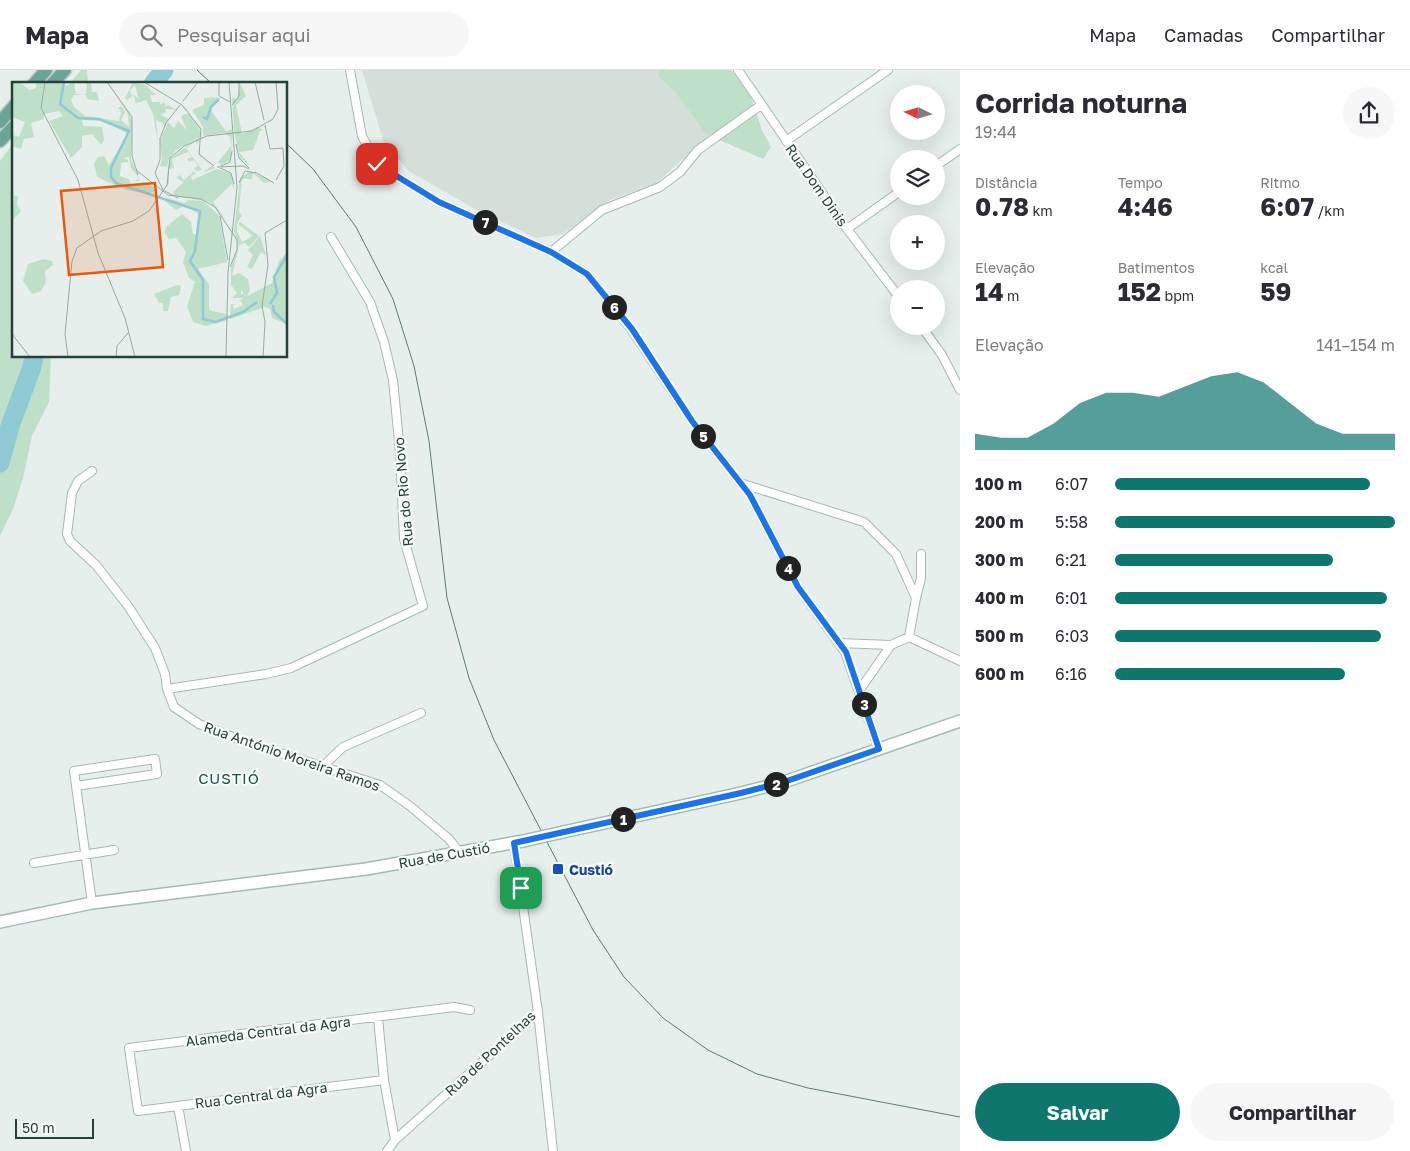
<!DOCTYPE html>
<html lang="pt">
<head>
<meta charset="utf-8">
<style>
	:root { --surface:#fff; --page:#f7f7f7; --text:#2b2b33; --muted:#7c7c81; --line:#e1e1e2; --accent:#0f766e }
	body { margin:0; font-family:"Golos Text",sans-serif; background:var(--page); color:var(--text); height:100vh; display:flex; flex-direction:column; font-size:19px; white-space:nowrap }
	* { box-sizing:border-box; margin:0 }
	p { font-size:16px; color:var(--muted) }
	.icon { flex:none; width:28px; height:28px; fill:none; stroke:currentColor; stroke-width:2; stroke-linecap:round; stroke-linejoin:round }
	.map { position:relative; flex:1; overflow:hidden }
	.details { display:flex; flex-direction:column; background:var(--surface); width:450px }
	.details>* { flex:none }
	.needle { width:32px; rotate:275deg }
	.fabs { position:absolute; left:890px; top:15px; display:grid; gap:10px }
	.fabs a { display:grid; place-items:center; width:55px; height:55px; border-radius:50%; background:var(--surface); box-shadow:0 5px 20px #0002; font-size:25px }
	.scale { position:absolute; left:15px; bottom:12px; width:79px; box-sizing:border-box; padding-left:5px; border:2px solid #24423a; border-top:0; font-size:14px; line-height:18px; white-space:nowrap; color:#24423a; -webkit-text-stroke:4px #f7fbf9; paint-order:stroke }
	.pin { position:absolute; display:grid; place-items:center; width:42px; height:42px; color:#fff; margin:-21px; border-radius:10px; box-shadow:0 2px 8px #0006 }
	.km { position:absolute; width:25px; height:25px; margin:-12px; border-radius:50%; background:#222; color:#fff; font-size:14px; line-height:25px; text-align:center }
	.round { display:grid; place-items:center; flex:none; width:52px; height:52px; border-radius:26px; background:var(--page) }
	.headline { display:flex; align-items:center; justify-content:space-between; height:85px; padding:0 15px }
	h1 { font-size:28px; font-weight:700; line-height:38px }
	.metrics { display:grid; grid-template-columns:repeat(3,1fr); gap:8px; height:85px; padding:5px 15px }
	.metrics div { display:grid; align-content:center }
	.metrics b { font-size:25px; font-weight:700 }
	.metrics small { font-size:14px; font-weight:400 }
	.metrics p { font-size:14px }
	.chart { height:140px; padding:10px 15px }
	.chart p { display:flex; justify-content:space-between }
	.chart svg { width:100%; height:90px; margin-top:5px; fill:var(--accent); opacity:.7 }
	.cta { display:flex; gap:10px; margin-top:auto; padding:10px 15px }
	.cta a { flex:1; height:58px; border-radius:30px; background:var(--accent); color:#fff; font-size:20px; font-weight:700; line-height:58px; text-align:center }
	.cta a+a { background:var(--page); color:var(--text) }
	ul { padding:0 15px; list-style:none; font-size:16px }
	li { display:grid; grid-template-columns:80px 60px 1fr; align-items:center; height:38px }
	li i { height:12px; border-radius:6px; background:var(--accent) }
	header { display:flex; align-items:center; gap:30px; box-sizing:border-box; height:70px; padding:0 25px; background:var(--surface); border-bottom:1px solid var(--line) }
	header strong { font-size:24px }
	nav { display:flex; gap:28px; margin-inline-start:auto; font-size:18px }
	.search { width:350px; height:45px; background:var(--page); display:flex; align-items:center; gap:12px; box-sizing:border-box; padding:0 18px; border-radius:28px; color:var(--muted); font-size:19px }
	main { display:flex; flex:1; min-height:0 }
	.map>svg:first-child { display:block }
	.built { fill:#d4dfda }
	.green { fill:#bfe0c8 }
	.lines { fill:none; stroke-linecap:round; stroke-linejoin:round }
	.river { stroke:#8ec9d4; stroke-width:19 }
	.minor-casing { stroke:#a8b8b2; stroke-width:10 }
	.secondary-casing { stroke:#a4bbb3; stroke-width:14 }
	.primary-casing { stroke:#c2cac8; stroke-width:15 }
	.minor { stroke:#fff; stroke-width:8 }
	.secondary { stroke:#fff; stroke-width:11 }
	.primary { stroke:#6aa596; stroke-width:12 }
	.tram { stroke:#5f7d75; stroke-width:1 }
	.secondary-bridge-casing { stroke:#a4bbb3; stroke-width:14; stroke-linecap:butt }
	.secondary-bridge { stroke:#fff; stroke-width:11 }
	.route-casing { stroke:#fff; stroke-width:10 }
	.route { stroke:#1a73e8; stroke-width:6 }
	.transit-dot { fill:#1a4fb4; stroke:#f7fbf9; stroke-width:2 }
	.labels { text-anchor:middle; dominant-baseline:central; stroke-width:4.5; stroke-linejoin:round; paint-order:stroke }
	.street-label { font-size:14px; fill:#24423a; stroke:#f7fbf9 }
	.transit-label { font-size:14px; font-weight:bold; fill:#164399; stroke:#f7fbf9; text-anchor:start }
	.neighbourhood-label { font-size:15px; letter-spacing:1px; fill:#1f5548; stroke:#f7fbf9 }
	.inset-river { fill:none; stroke:#8ec9d4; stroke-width:2.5 }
	.inset-road { fill:none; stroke:#98aaa4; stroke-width:1 }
	.view { fill:#e8590c; fill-opacity:0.15; stroke:#e8590c; stroke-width:2.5 }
	.inset-edge { fill:none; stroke:#24423a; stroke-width:2.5 }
</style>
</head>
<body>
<header>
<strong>Mapa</strong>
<div class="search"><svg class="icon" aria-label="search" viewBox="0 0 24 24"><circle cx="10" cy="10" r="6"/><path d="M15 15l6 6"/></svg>Pesquisar aqui</div>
<nav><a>Mapa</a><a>Camadas</a><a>Compartilhar</a></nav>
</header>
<main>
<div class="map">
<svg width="960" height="1081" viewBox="0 0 960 1081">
	<rect width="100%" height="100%" fill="#e6efeb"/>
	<path class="built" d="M362,0h360l26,31 -92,82 -46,17 -47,34 -27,4 -61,-29 -66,-38 -25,-28z"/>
	<path class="green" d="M81,0h6l1,14h-19z
		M659,0h72l18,22 13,38 9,17 -8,12 -57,-25 -32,-44 -15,-13z
		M14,72v214h37l-2,46 -17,34 -9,42 -10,31 -13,27v-375z"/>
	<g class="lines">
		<path class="river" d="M153,14l11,-14
			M0,393l10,-37 22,-59 2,-11"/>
		<defs>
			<path id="minor" d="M350,0l12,66 15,28 62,38 112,50 36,22 44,55 61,92 58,74 48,92 47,65 34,97
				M738,0l109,159 52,68
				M786,71l102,-71
				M936,96l24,-17
				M847,159l52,-37
				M551,182l51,-42 58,-23 20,-15 18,-22 63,-45
				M921,256l21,29 18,35
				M92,401l-14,10 -6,12 -5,41 3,7 26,24 32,41 27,42 10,26 2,15 7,18 25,17 44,17 137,44 30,21 39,33 11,14
				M740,413l124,39 32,32 20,44 -7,39 51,24
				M916,528l5,-20v-24
				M839,573l52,2 18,-8
				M167,619l99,-15 25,-6 132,-62 -19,-67 -4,-87 -7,-72 -9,-38 -14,-40 -39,-65
				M859,621l32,-46
				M322,697l21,-20 78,-34
				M76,716l81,-12 -2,-15 -81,12 18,132
				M34,793l80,-13
				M538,942l15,139
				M378,948l6,62 11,60
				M384,1010l-246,31 -9,-63 325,-41 16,3
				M178,1036l8,45
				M387,1081l8,-11 143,-128 -24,-169"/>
			<path id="secondary" d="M563,762l178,-39 43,-11 176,-61
				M0,852l92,-19 274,-34 157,-28"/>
			<path id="primary" d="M34,14l12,-14
				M52,14l13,-14
				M0,52l14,-16
				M0,71l14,-15"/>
		</defs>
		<use href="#minor" class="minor-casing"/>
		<use href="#secondary" class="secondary-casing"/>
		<use href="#primary" class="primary-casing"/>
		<use href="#minor" class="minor"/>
		<use href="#secondary" class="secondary"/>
		<use href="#primary" class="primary"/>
		<path class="tram" d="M197,0l15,14
			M286,73l27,26 43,58 37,72 21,67 15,75 18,157 22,80 25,62 66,127 33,63 31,47 39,41 45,32 49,24 51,14 152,29"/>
		<defs>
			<path id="secondary-bridge" d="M523,771l40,-9"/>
		</defs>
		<use href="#secondary-bridge" class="secondary-bridge-casing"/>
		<use href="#secondary-bridge" class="secondary-bridge"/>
	</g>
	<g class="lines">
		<defs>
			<path id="route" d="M377,94l62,38 112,50 36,22 45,55 60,92 58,74 48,92 48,65 33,97 -95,33 -43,11 -227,50 7,45"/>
		</defs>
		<use href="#route" class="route-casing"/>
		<use href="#route" class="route"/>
	</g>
	<rect class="transit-dot" x="552" y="793" width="12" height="12" rx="2.5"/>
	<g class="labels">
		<g class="street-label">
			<text transform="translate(817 115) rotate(55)">Rua Dom Dinis</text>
			<text transform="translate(403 422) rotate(-95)">Rua do Rio Novo</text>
			<text transform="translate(292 686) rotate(19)">Rua António Moreira Ramos</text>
			<text transform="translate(444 785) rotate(-10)">Rua de Custió</text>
			<text transform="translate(268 961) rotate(-7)">Alameda Central da Agra</text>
			<text transform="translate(490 983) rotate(-43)">Rua de Pontelhas</text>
			<text transform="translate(261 1025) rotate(-7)">Rua Central da Agra</text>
		</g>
		<g class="transit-label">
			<text x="569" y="799">Custió</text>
		</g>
		<g class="neighbourhood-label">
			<text x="229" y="708">CUSTIÓ</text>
		</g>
	</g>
	<g transform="translate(12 12)">
		<rect width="275" height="275" fill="#e6efeb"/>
		<path d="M0,0h7l11,8 6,-2v-6h29v4l9,-4 2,12 6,1 4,-1 1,-12h4l1,10h5l2,9 -12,-2 -1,-4h-12l-3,5 3,7 11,9 34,5 2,-9 -3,-4 3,-2 4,6 -4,8 8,7 -1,-13 -12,-18 12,15 4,9 -1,39 9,21 -1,1h-7l8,-2 -9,-11 -2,-11 -6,1 5,2v2l-7,1 -1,13 9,3 2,5 15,-2 11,8 -10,4 -20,-4 -30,-13 -3,-14 4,-6 6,-1 5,9 19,-31 -25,-13 -21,-1 1,6 19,1 2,13 -3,5 -9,-11 -10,2v11l-11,11 -22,-37 14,-5 -4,-5 -15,3v5l-13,4 3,14 -10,2 -3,10 -9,-3v-11l7,2 6,-15 -13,-5zM118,0l15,3 8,7 3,3h-6l2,7h7l-2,-5 4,8 2,-3 3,2 -2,3 4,-2 8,5 -11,-1 1,3 -5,3 8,4 -4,6 -9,-5 2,23 -5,-29 -7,-14 -10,3 -3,-9 6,5 -4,-14 -5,5 2,6 -5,4 -2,-2 7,-14zM228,1l6,13 -10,9 6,29 15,-7 7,3 -4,1 -7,19 -14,2 12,15 -11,-9 -6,-27 -2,-33 5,1zM207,15l-8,9 1,6 14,19 6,-2 -1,31 -10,5 -3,-3 13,-16 -1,-9 -6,-4 -21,3v-9l-11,-17 12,-5v-7zM172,32h5l10,13 2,7 -4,12 4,11 14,11 -10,4 -1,-1 8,-5 -12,-9 -4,-16 -10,7 16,22 -6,1 -2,-3 4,-2 -4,-6 -5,2 -2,-3 5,-2 -4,-5 -16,7 2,9 -5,1v14l-2,5 1,-22 3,-8 28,-21 -23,13 -7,9 -2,8 -7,-1 2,-5 -2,-21 8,-18 6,6 4,-7 9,9 -6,-13zM205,87l13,4 3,6 2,14 -3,-9 -19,18 15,21 -18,-21 -35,-6 -2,-4 11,-10 -8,-4 4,-3 4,5 10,-9 2,3 -5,2 1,4zM238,89l19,9 1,2 -6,1 -11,-10 -1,6h-10l-3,33 3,3 -5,9v7l5,11 11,-6 -15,-12 2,-2 19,14 -10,11 -4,-4 -6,2 -7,31 7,-3 9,6 2,11 -3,7 -6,-7v5l3,-2 2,5h-14l5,-5 -6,-8v-18l7,-21 -4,-15 6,-53zM2,113l4,2 -1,8 4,6 -9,10zM155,116l17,5 4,-3 15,1 16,14 8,47 -29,7 11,15v26l17,4 -1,-16 2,22 -21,6 -13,-4 -6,-16 8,-24 -6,-4 -6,-16 3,-10 -10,-14 -7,1 -4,-6 1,-6 16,-13 9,8 2,12 4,1 1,-22 -14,-7 -8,4 -11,-9zM248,154l6,19 -5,-3 -9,17 -5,-2 6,-12 -5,-5zM275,170v72l-15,-6 -2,-9 -5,-2 -35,12 1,-15h6l-4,1 1,4 9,-4 -3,-5 32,-17 7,-22zM32,177l8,2 1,4 -8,6 1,11 -5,9 -9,3 -9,-13 5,-17zM165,203l4,1 -2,9 -8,2 -3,14h-5v-8h-4l-5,-9z" fill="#bfe0c8"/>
		<path class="inset-river" d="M52,0l-4,22 18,14 21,1 30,12 -18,37v9l5,6 84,28 -5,40 -5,10 13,19v39l13,3 27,-10 14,-10M191,35l4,2 4,-12 8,-8M258,222l7,-11 -3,-16 13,-22M261,223l1,7 13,12"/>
		<path class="inset-road" d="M33,0l-4,26 37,72 20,73 27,65 10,39M95,0l25,35v39l6,19M132,0l38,23M207,0v14l11,6M243,0l9,38M171,19l15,-19M170,23l19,24 -2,25 15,12M220,23l7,-9v-14M253,43l5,24 13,-1 1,18 -8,14M224,62l3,14 10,10M209,84l9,-4 2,-11M205,85l26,-1 6,3M208,86l11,5 3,11M124,88l32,25 33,4 14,8 22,33v10l-7,17M243,90l19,11M227,101l6,-12 11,2M166,116l-15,-8 -8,-17 5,-13v-22l6,-15 14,-18M208,134l8,44M0,252l18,23M56,275l-3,-23 7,-73 5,-13 24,-17 32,-10 16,-10 18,-26 3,-27 14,-12 23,-10 45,-5 21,-12 5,-10 -2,-27M104,275l1,-11 11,-13M214,275l2,-84 9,-86 -8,-105M251,275l2,-35 -3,-16 6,-41 -3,-32 22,-13"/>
		<path class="view" d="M143,101l8,84 -94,8 -8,-84z"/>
		<rect width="275" height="275" class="inset-edge"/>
	</g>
</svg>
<div class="fabs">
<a><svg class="needle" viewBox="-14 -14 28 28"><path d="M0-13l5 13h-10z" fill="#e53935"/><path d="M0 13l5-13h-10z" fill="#7c7c81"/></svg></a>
<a><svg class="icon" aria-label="layers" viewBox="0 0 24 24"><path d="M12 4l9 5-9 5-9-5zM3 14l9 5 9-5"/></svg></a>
<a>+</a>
<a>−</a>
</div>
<div class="scale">50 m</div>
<div class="pin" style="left:521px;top:818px;background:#1e9e55"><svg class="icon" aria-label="arrive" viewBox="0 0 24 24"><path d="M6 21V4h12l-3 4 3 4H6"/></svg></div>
<div class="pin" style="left:377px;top:94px;background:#d93025"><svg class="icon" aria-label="check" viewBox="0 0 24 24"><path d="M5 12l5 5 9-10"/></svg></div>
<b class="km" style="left:623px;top:749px">1</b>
<b class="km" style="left:776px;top:714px">2</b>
<b class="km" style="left:864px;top:634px">3</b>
<b class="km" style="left:788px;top:498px">4</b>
<b class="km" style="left:703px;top:366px">5</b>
<b class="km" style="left:614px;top:237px">6</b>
<b class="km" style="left:485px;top:152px">7</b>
</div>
<section class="details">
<div class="headline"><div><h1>Corrida noturna</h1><p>19:44</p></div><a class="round"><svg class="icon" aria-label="share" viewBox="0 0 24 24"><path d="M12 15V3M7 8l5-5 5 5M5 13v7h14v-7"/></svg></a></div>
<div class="metrics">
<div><p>Distância</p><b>0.78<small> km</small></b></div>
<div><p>Tempo</p><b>4:46</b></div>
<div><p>Ritmo</p><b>6:07<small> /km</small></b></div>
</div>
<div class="metrics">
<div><p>Elevação</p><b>14<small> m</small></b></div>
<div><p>Batimentos</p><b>152<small> bpm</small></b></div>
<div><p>kcal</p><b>59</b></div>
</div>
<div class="chart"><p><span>Elevação</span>141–154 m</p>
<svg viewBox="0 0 160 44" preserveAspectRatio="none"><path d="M0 44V36L10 38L20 38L30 31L40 21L50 16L60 16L70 18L80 13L90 8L100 6L110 11L120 21L130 31L140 36L150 36L160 36V44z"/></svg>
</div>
<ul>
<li><b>100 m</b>6:07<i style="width:91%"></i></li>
<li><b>200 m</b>5:58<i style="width:100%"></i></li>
<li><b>300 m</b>6:21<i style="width:78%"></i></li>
<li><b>400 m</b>6:01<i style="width:97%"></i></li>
<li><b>500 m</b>6:03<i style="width:95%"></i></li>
<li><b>600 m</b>6:16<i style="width:82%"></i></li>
</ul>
<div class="cta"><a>Salvar</a><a>Compartilhar</a></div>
</section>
</main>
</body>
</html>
